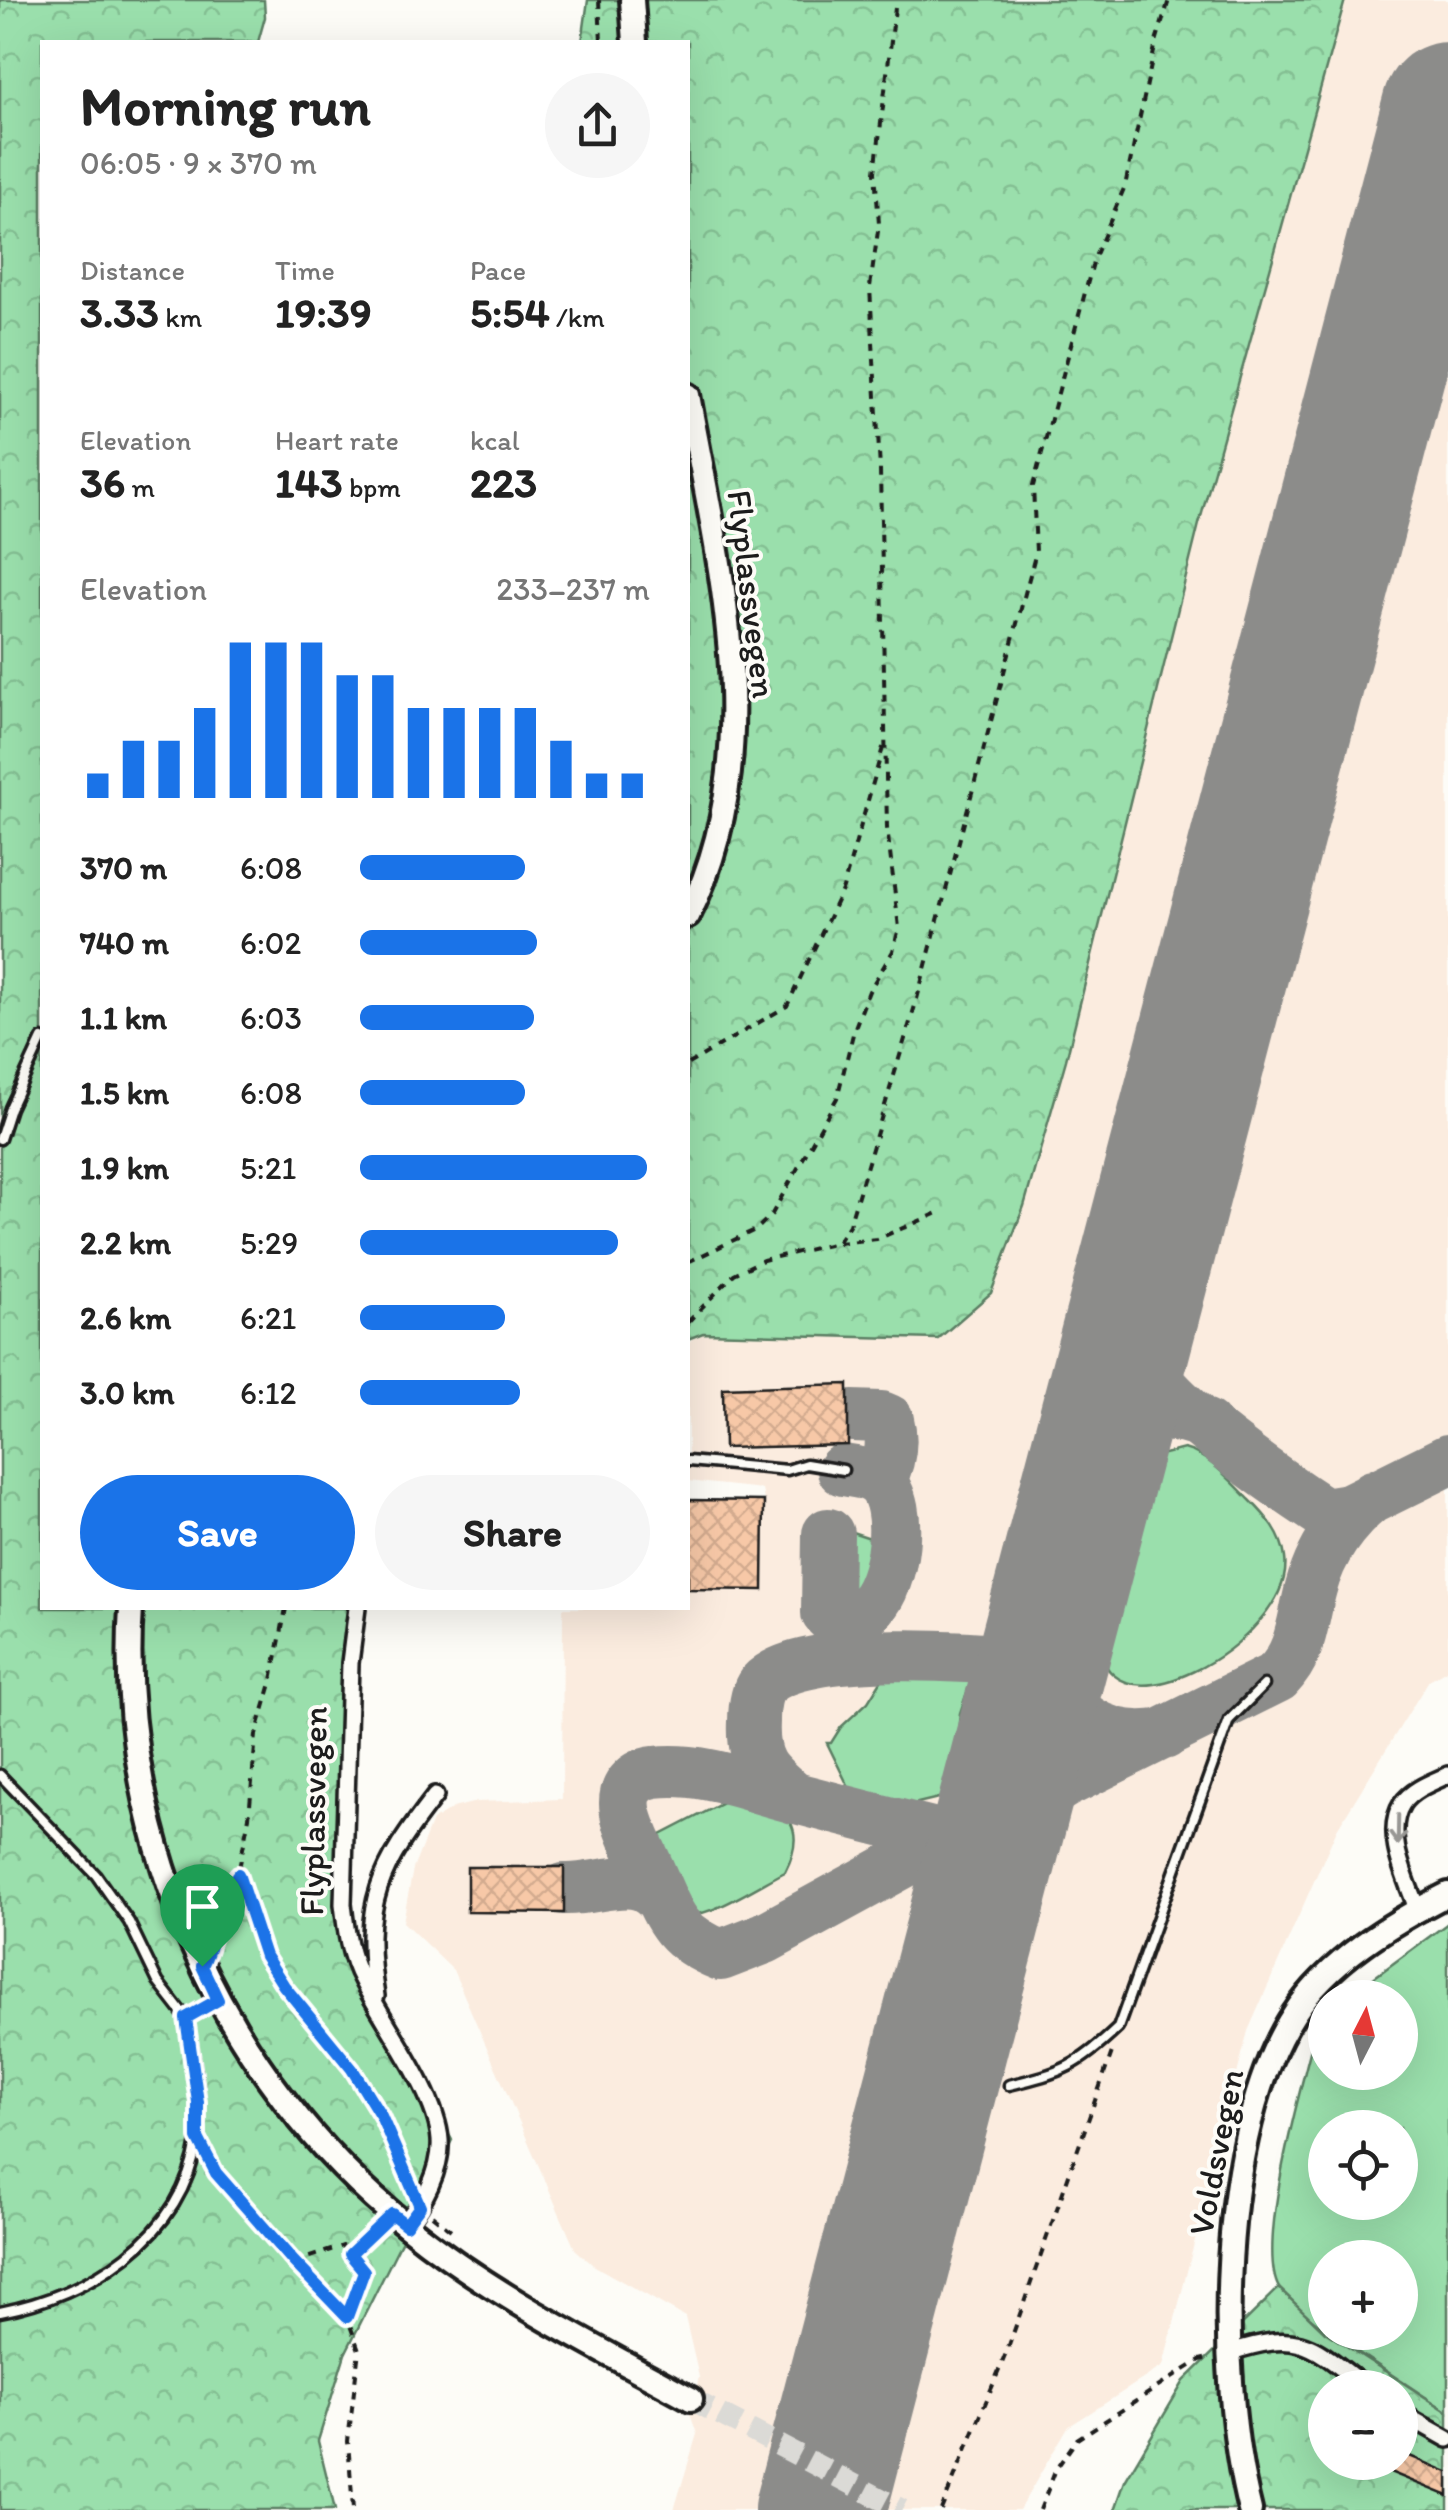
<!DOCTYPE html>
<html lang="en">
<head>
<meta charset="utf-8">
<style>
	:root { --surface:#fff; --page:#f6f6f6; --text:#222; --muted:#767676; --accent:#1a73e8 }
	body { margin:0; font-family:Itim,sans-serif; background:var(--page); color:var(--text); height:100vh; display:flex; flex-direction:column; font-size:38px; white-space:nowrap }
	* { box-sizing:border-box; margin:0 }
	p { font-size:32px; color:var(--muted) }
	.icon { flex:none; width:55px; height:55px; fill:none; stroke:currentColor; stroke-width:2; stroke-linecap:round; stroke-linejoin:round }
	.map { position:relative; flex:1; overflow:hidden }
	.sheet { position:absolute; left:40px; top:40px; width:650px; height:1570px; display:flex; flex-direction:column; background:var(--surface); border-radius:0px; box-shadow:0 10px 40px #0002 }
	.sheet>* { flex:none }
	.needle { width:65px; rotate:6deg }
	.controls { position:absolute; left:1308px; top:1980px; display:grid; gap:20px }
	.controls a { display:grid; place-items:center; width:110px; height:110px; border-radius:50%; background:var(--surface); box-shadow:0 10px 40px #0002; font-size:50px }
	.pin { position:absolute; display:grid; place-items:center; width:85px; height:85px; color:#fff; margin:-102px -42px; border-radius:50% 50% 50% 0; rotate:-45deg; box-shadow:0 0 10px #0007 }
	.pin .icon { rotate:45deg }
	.round { display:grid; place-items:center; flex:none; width:105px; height:105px; border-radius:52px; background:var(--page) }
	.headline { display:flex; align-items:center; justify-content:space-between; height:170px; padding:0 40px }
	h1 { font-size:55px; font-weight:700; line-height:75px }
	.figures { display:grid; grid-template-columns:repeat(3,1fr); gap:15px; height:170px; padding:10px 40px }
	.figures div { display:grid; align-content:center }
	.figures b { font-size:42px; font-weight:700 }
	.figures small { font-size:28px; font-weight:400 }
	.figures p { font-size:28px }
	.chart { height:280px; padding:20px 40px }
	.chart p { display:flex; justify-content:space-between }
	.chart svg { width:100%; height:180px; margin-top:10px; stroke:var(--accent); stroke-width:6 }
	.primary-button { display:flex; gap:20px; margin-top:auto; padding:20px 40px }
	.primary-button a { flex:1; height:115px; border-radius:60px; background:var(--accent); color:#fff; font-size:40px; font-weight:700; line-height:115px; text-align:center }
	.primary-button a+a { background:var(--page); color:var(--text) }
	ul { padding:0 40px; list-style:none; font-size:32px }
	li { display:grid; grid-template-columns:160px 120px 1fr; align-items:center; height:75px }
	li i { height:25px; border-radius:12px; background:var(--accent) }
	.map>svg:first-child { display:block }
	.built { fill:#fbecdf }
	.grass { fill:#9adfac; stroke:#5b7e64; stroke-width:2.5; fill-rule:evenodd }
	.forest { fill:url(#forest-crowns); stroke:#5b7e64; stroke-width:2.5; fill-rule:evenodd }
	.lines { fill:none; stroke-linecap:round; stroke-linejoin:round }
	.taxiway { stroke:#8c8c8a; stroke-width:52 }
	.runway { stroke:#8c8c8a; stroke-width:132 }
	.building { fill:url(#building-cross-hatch); stroke:#1c1c1c; stroke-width:2.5 }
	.secondary-tunnel { stroke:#dbdad6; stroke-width:22; stroke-dasharray:22 11; stroke-linecap:butt }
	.lane-casing { stroke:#1c1c1c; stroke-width:15 }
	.street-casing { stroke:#1c1c1c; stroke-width:22 }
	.secondary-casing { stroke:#1c1c1c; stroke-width:30 }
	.path { stroke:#1c1c1c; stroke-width:4; stroke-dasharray:8 8; stroke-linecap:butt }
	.lane { stroke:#fdfcf7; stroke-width:8 }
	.street { stroke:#fdfcf7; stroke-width:15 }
	.secondary { stroke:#fdfcf7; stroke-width:22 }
	.oneway { stroke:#989794 }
	.route-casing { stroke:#fff; stroke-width:20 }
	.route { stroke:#1a73e8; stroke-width:12 }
	.labels { text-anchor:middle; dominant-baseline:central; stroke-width:8; stroke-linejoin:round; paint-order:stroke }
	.street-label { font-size:35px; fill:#1c1c1c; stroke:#fdfcf7 }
</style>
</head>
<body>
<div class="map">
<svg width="1448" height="2510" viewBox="0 0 1448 2510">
	<defs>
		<pattern id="forest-crowns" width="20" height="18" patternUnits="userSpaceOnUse" patternTransform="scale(2.5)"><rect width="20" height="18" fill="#9adfac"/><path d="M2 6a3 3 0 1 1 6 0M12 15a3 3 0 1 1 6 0" fill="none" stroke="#84bf93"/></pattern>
		<pattern id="building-cross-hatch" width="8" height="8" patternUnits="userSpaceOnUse" patternTransform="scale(2.5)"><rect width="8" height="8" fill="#f7c8a7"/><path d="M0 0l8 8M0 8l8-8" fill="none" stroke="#d3ab8f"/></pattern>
	</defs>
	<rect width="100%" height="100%" fill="#fdfcf7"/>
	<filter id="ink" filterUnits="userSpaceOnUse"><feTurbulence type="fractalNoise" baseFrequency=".01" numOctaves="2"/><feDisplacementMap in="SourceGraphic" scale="20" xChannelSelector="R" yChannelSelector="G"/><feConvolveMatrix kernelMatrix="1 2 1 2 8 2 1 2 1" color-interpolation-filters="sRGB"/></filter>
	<g filter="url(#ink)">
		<path class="built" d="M1345,0h103v1669l-19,11 -92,149 -89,202 -85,335 -95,61 -49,83h-345l23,-76 -7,-20 9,-37 -14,-60 -92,-52 -18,-16 -122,-279 -50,-48 10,-53 19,-48 21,-13 23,-6 86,-3 1,-191h125v-55l76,-52 -2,-12 -74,-8v-137l49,-69 287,-69 42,-146 133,-536z"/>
		<path class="grass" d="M1184,1449c25,6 48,33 66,51 17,17 32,34 35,58 11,81 -194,199 -186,68l40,-149 17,-21z
			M849,1531l24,8 -3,46 -21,5z
			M955,1671l22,12 -8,3 -9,27 -9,82 -54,13 -43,-10 -27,-55h4l10,-16 27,-25 18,-29z
			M744,1798c46,6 63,32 41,74 -24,12 -74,45 -98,43l-27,-55 -1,-24 64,-33z
			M1448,1923v489l-119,-79 71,-1v-74h-75v71c-14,-11 -37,-25 -46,-41 -24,-43 23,-202 35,-252l11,-11v47h75v-74l-47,-1 15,-15zM1325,2128h75v74h-75z"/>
		<path class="forest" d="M0,0h264l1,17 -7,25h-216v1566h311l-8,31 -5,192 13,99 25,78 74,132 -107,214 -27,87 17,69h-335z
			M588,0h757l-146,524 -133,536 -42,146 -33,87 -53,46 -235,-6 -15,6v-1297h-106z
			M1279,2288l46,44 123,80v98h-333l10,-29 59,-100zM1325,2388h75v74h-75z"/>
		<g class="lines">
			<path class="taxiway" d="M1140,1288c-3,26 -4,51 7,76 19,42 134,121 177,149l25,-4 99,-49
				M852,1416l29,1 7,3c6,23 2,42 -8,62
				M1089,1482c29,-54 54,-83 117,-57
				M828,1534l-1,79 10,10c12,-4 25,-8 34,-17 23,-23 34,-100 9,-124 -10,-9 -24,-10 -37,-12
				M794,1798c-30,-25 -42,-35 -40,-76 0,-12 1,-28 8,-37 37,-44 224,-28 279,-22 25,52 64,82 123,71
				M983,1888l-7,-30 -24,-20c-52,-13 -104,-26 -156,-40 -45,-11 -94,-32 -141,-26 -11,1 -20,6 -26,15 -13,21 9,58 18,79 21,46 23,69 74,89l44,-17 159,-87 28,-13 26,-2 87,-54 212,-105c25,-25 25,-56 34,-89 10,-37 32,-68 62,-92
				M564,1889c35,2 75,-23 99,13"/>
			<path class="runway" d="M820,2510l628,-2402"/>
		</g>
		<path class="building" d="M848,1384v61l-124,3 -1,-60z
			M688,1500l76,1 -1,89 -75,-1z
			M467,1867h97v46l-97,-1z
			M1400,2452l48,20v24l-80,-33 32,-1z"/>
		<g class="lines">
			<path class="secondary-tunnel" d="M691,2399l211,111"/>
			<defs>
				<path id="lane" d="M0,1139l10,-31 32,-69
					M688,1461l99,9 19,-6 37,6
					M0,1775l96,100 33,47 29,60 28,36 32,-18
					M1009,2085c54,-13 68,-18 109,-57l111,-308 35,-35
					M0,2312c89,-17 182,-74 197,-171 6,-40 -4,-83 -11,-123"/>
				<path id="street" d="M357,1608l-7,55 -7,241c3,26 6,52 19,76 21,42 75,114 78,160 2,30 -17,63 -34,85
					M1417,1909c-10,-29 -34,-75 -15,-105 10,-15 31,-22 46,-29
					M376,1996c-15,-93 3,-128 59,-200
					M1231,2352c70,-23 81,-7 136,36
					M1400,2412l48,27"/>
				<path id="secondary" d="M632,0l3,42
					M688,395c31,171 82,357 0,521
					M131,1608c-16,234 94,472 276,618 87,70 187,120 284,173
					M1250,2510c-34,-133 -33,-378 44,-496 34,-53 99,-92 154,-120"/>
			</defs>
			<use href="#lane" class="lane-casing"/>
			<use href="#street" class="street-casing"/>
			<use href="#secondary" class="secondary-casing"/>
			<path class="path" d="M599,0l2,42
				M688,1064l99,-58 56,-118 41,-144
				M838,1243l39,-4 66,-28
				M688,1262l69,-33 15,-15 65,-116 17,-68 15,-39 24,-40 6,-23 -12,-100 -7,-358 -10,-183 9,-63 -4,-52 21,-172
				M688,1322l46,-48 29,-14 74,-17 12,-18 68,-226 119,-447 -3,-66 61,-227 31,-73 31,-144 13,-42
				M286,1608l-14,72 -16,55 -7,82 -11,57 27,83 20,29 67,83 33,55 25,60
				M212,1938l12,-45 14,-19
				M207,2156l9,17 78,89 53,55 12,33 -11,91 5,69
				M432,2215l24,19
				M350,2254l28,-27
				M294,2262l49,-16 21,25 -17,46
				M941,2510l66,-159 105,-299
				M1040,2510l16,-41 21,-30 123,-79 8,-2"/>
			<use href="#lane" class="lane"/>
			<use href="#street" class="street"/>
			<use href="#secondary" class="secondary"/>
		</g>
		<defs><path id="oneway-shaft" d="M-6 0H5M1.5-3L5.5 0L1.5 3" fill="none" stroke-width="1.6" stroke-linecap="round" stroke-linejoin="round" transform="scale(2.5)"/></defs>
		<use class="oneway" href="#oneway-shaft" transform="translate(1398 1830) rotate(91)"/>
	</g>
	<g class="lines" filter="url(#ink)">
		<defs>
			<path id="route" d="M238,1874l27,82 19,30 68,83 29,47 39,90 -14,19 -14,-11 -42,40 14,17 -17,46 -53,-55 -78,-89 -18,-35v-36l-12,-84 32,-18 -16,-34c17,-33 11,-59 36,-92z"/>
		</defs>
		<use href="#route" class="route-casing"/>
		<use href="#route" class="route"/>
	</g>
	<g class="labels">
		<g class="street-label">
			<text transform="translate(752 594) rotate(83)">Flyplassvegen</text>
			<text transform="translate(313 1811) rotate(-89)">Flyplassvegen</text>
			<text transform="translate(1216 2152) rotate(-79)">Voldsvegen</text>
		</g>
	</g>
</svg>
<div class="controls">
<a><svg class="needle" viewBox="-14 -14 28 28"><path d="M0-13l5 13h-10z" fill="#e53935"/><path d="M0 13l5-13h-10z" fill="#767676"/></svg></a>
<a><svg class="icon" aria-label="locate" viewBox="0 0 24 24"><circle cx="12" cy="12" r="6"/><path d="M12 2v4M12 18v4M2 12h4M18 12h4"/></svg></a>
<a>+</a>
<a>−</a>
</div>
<div class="pin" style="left:202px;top:1966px;background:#1e9e55"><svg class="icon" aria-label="arrive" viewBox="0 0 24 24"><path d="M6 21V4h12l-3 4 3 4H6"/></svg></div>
<section class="sheet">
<div class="headline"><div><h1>Morning run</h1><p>06:05 · 9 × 370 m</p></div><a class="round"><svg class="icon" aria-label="share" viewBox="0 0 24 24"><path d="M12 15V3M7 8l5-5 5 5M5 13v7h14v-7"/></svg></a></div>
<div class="figures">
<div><p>Distance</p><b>3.33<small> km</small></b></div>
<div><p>Time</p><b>19:39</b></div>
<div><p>Pace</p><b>5:54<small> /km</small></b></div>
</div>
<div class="figures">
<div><p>Elevation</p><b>36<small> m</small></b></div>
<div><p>Heart rate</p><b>143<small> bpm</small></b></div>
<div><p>kcal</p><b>223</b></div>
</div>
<div class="chart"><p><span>Elevation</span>233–237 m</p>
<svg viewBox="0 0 160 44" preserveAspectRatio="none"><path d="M5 44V38M15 44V30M25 44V30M35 44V22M45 44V6M55 44V6M65 44V6M75 44V14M85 44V14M95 44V22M105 44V22M115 44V22M125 44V22M135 44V30M145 44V38M155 44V38"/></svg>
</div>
<ul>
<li><b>370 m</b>6:08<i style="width:57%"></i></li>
<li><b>740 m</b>6:02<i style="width:61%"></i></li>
<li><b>1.1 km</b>6:03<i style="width:60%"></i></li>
<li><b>1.5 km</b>6:08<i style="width:57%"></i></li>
<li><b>1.9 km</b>5:21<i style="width:99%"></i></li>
<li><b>2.2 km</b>5:29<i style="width:89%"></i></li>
<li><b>2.6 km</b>6:21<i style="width:50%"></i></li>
<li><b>3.0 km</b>6:12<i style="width:55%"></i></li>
</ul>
<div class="primary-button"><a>Save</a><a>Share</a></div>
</section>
</div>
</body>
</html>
